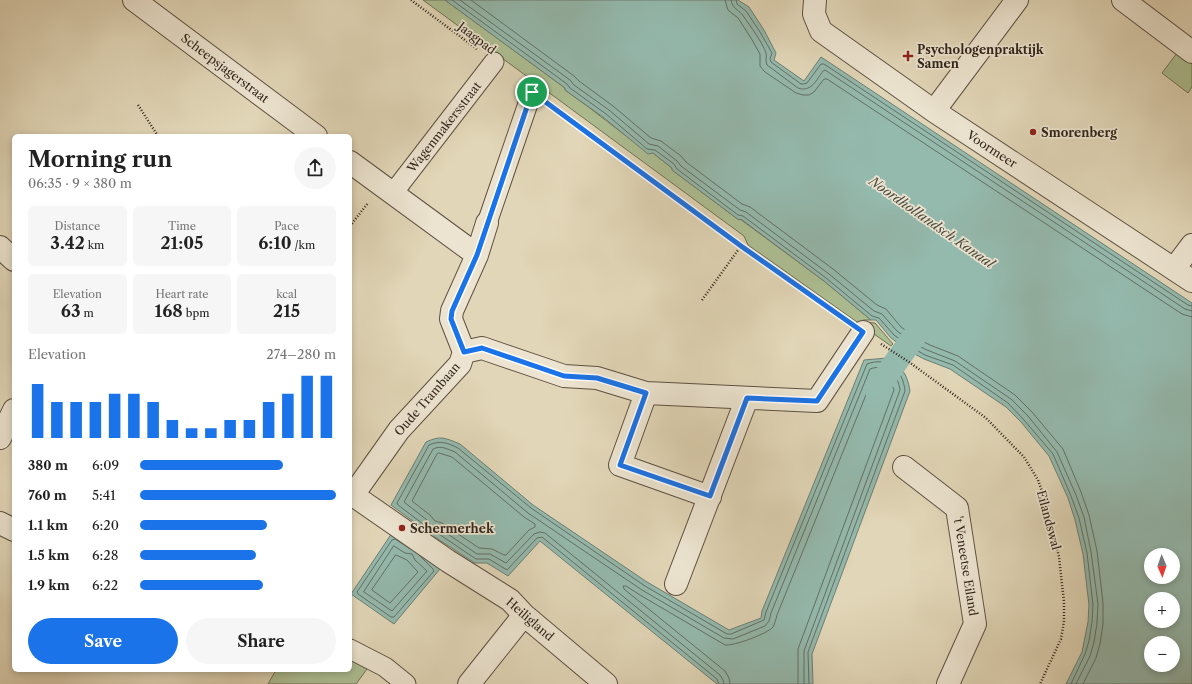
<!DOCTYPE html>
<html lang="en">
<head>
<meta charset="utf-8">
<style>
	:root { --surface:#fff; --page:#f6f6f6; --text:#222; --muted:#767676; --accent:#1a73e8 }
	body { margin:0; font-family:"Libre Caslon Text",serif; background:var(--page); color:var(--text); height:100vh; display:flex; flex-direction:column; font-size:15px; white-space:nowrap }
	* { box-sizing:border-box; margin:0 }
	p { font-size:13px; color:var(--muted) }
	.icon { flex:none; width:22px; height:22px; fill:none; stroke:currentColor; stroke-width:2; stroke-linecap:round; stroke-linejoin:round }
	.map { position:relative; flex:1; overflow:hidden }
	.side { position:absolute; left:12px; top:134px; width:340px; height:538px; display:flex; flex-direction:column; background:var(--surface); border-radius:6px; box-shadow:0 2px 6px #0003 }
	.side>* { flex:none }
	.needle { width:26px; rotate:178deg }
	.buttons { position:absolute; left:1144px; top:548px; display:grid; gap:8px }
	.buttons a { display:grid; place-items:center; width:36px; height:36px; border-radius:50%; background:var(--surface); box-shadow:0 2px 6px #0003; font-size:20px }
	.pin { position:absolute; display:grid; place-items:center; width:34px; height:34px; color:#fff; margin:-17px; border:2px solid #fff; border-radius:50%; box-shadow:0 1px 4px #0007 }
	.round { display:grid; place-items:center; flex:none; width:42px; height:42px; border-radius:21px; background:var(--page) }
	.overview { display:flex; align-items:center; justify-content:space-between; height:68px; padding:0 16px }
	h1 { font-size:22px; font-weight:700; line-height:30px }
	.metrics { display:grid; grid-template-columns:repeat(3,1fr); gap:6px; height:68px; padding:4px 16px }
	.metrics div { display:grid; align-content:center; border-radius:6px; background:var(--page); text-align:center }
	.metrics b { font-size:17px; font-weight:700 }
	.metrics small { font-size:11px; font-weight:400 }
	.metrics p { font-size:11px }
	.chart { height:112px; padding:8px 16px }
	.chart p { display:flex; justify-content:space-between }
	.chart svg { width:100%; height:72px; margin-top:4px; stroke:var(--accent); stroke-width:6 }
	.cta { display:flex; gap:8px; margin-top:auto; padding:8px 16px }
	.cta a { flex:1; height:46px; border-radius:24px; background:var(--accent); color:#fff; font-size:16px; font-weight:700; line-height:46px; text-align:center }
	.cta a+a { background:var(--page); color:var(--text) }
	ul { padding:0 16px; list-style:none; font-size:13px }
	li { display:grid; grid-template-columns:64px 48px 1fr; align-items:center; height:30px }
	li i { height:10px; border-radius:5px; background:var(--accent) }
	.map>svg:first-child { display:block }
	.green { fill:#adbf93; stroke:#707258 }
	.water { fill:#94b9ad; stroke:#6d7e73; fill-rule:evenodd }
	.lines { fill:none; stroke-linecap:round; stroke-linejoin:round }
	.shore { stroke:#636f64; stroke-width:1 }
	.canal { stroke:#94b9ad; stroke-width:24 }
	.pedestrian-casing { stroke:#5e5143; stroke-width:21 }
	.minor-casing { stroke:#5e5143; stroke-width:24 }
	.path { stroke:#32251c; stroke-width:2.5; stroke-dasharray:1 2; stroke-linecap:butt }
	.pedestrian { stroke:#ece4d0; stroke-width:19 }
	.minor { stroke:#ece4d0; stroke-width:22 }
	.route-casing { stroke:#fff; stroke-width:8 }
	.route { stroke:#1a73e8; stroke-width:5 }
	.poi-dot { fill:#8f2418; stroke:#ece4d0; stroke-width:1.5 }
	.labels { text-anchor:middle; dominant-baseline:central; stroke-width:3.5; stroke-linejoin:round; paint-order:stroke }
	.street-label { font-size:12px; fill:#32251c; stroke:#ece4d0 }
	.poi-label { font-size:12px; font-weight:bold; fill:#32251c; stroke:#ece4d0; text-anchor:start }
	.water-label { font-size:13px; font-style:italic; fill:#4a4a40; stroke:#ece4d0 }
</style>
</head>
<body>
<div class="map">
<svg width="1192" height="684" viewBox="0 0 1192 684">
	<rect width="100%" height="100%" fill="#e1d6b7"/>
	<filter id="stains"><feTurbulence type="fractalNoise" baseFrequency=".005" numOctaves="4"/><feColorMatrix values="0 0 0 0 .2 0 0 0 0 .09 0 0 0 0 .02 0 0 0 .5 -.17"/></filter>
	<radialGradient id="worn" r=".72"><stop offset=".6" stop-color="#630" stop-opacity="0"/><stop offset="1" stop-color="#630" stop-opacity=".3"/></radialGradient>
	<path class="green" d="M423,0h22l120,88v2c29,20 56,43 84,63h4l19,15v2l67,50 1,-1 84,62 47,39h-8l-1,2 13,1 18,21 -2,2 -143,-101 -4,-9z
		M1177,53l15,11v23l-4,6 -26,-20z
		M350,659l17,10 -11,15h-88l8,-14h74z"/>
	<path class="water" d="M445,0h293l11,7 15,23 12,23 -2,7 30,21 17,-24 371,246v381h-126l16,-32 6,-30 1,-17 -6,-51 -8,-34 -7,-22 -19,-42 -28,-34 -15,-15 -56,-38 -26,-10 -15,-8 -18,-13 -15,-18h-5l-47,-39 -83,-62 -2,1 -67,-50v-2l-19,-15 -5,1 -45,-37 -38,-27v-2zM1151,555h22v22h-22zM1151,599h22v22h-22zM1151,643h22v22h-22z
		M887,358c15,9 20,15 23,33l-98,263 1,30h-96l-177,-143 -32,35 -21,-13h-12l-42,-27 -12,18 19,15 -46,55 -43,-30 41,-61 17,12 12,-18 -30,-22 35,-63c15,-7 19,-4 34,2l73,61 114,77 82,48 32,-12 1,-7 102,-251z"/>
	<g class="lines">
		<path class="shore" d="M452,0l115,84 3,4 36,26 41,35 8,1 19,14 3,5 61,46 5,1 83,62 46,38 7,2 15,17 17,12 14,8 28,10 55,38 16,17 29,34 18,42 8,22 8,35 6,52 -1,17 -3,19 -4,13 -14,30
			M460,0l110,80 4,5 35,25 40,34 9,2 19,15 4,5 59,44 6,2 83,62 45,37 8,3 15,17 16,12 14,7 28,11 56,38 17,17 29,36 19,43 8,22 7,35 7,52 -1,19 -3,19 -4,14 -14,28
			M471,0l103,76 5,5 34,25 38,32 10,3 20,15 5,6 56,42 8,3 83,62 44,36 9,4 15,18 15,11 14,7 28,11 57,39 17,17 31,37 18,43 8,23 8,36 6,52v21l-3,20 -4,14 -13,26
			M725,0l3,10 10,8 13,20 9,16v12l5,6 31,21 7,2h6l5,-3 10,-13h3l355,235 10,3
			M731,0c1,9 9,10 13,17 5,7 20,28 22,36 1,4 -1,7 1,12l31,23c13,5 19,-9 25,-17l2,-1 360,239 7,2
			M736,0l1,4 9,7 14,21 12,21 -2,6 1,3 30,22h3l3,-1 14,-19h3l364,241 4,1
			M439,453l13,4 72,60 11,7v3l-6,3 -23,25h-2l-12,-6 -13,-1 -37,-25 -7,-2 -5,-6 -18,-14 25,-47z
			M424,530l1,-3 -2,-3 -25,-19 -1,-2 32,-58c11,-5 19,-2 29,3l73,60 114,78 82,48h4l33,-14 2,-8 101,-248c21,-8 36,6 38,27l-97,261 1,32
			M430,534l2,-2h4l40,27h13l18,11 30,-32 5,-1 175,142 2,5
			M394,546l11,7 7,1 3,6 12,11 -35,40 -28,-19z
			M409,548l-14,-9 -3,1 -35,52 1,2 33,23h3l40,-46 -1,-2 -15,-15
			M396,555l11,5 11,12 -28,31 -18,-13z
			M724,684l-1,-4 -3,-5 -175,-142 -5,-1 -6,2 -28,29 -16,-9h-13l-38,-26 -9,-2 -3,-6 -23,-18 29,-53c8,-4 14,0 22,3l73,61 114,77 82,48 9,1 32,-13 4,-5 2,-8 99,-244c16,-6 28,5 30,21l-96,261v33
			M730,684l-1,-6 -4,-7 -101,-82 -1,-3h3l14,9 85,50c9,1 42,-11 48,-18 2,-4 3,-8 4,-12l97,-240 10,-2 5,4 5,13 -96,259v35"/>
		<path class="canal" d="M877,391l3,-7 44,-61"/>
		<defs>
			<path id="pedestrian" d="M393,193l101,-131
				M487,223l45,-131
				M350,649l35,18 21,17"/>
			<path id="minor" d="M134,0l182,136
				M815,0l-1,14 7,17 113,80 258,170
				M1123,0l69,52
				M934,111l83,-111
				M350,162l127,93
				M0,247l14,13
				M1174,269l18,-24
				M464,352l18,-4 82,28 33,2 49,15 171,8 46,-69
				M646,393l-26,72 90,32
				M0,438l14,-28
				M904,467l53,41 18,116 -27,60
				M350,493l98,68 62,39 14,15 82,69
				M353,495l46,-65 61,-66 4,-12 -13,-33 1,-8 25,-56 10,-32
				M0,523l14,7
				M676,584l71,-186
				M469,684l55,-69"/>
		</defs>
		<use href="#pedestrian" class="pedestrian-casing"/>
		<use href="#minor" class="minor-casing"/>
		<path class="path" d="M411,0l66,49
			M138,105l20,31
			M550,106l191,140 103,73
			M350,226l18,-23
			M702,300l39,-54
			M881,344l28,18 77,56 38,39 14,23 9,25 12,52 5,45v19l-3,18 -21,45"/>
		<use href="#pedestrian" class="pedestrian"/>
		<use href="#minor" class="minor"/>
	</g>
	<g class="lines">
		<defs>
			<path id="route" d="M532,92l209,154 122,86 -46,69 -70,-3 -37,98 -90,-31 26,-72 -49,-15 -33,-2 -82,-28 -18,4 -13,-33 1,-8 25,-56z"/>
		</defs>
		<use href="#route" class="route-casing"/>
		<use href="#route" class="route"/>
	</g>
	<g class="poi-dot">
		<path d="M906 50h4v4h4v4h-4v4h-4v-4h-4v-4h4z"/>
		<circle cx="1033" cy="132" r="4"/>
		<circle cx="402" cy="528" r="4"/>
	</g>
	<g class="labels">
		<g class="street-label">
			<text transform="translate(477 38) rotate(37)">Jaagpad</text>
			<text transform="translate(225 68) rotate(37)">Scheepsjagerstraat</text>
			<text transform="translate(444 127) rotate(-52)">Wagenmakersstraat</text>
			<text transform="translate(992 149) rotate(33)">Voormeer</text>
			<text transform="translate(427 399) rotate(-49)">Oude Trambaan</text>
			<text transform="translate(1049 520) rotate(75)">Eilandswal</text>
			<text transform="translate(966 566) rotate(81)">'t Veneetse Eiland</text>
			<text transform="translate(530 619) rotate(41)">Heiligland</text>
		</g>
		<g class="poi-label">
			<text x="917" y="49">Psychologenpraktijk<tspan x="917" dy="14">Samen</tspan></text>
			<text x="1041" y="132">Smorenberg</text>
			<text x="410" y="528">Schermerhek</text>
		</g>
		<g class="water-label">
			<text transform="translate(932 222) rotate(35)">Noordhollandsch Kanaal</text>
		</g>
	</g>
	<rect width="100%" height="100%" filter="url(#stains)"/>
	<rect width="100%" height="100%" fill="url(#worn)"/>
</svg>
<div class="buttons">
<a><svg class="needle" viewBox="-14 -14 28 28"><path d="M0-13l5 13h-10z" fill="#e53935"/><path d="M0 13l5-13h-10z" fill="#767676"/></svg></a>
<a>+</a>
<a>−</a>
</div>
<div class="pin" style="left:532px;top:92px;background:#1e9e55"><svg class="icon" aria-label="arrive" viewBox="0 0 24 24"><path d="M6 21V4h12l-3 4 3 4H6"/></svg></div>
<section class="side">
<div class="overview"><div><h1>Morning run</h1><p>06:35 · 9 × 380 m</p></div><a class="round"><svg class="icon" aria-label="share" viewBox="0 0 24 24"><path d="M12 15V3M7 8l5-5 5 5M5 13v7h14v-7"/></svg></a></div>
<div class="metrics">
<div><p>Distance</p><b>3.42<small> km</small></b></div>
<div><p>Time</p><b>21:05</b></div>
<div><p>Pace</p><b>6:10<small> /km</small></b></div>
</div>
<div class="metrics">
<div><p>Elevation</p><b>63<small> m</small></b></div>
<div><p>Heart rate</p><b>168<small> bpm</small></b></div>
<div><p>kcal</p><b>215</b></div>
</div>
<div class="chart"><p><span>Elevation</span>274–280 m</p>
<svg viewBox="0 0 160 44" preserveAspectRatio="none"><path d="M5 44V11M15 44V22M25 44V22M35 44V22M45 44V17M55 44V17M65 44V22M75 44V33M85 44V38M95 44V38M105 44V33M115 44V33M125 44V22M135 44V17M145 44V6M155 44V6"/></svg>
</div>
<ul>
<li><b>380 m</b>6:09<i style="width:73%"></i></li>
<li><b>760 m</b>5:41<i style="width:100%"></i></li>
<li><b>1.1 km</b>6:20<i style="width:65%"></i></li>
<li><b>1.5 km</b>6:28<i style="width:59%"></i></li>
<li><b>1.9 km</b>6:22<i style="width:63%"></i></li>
</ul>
<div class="cta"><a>Save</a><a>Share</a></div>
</section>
</div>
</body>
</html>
